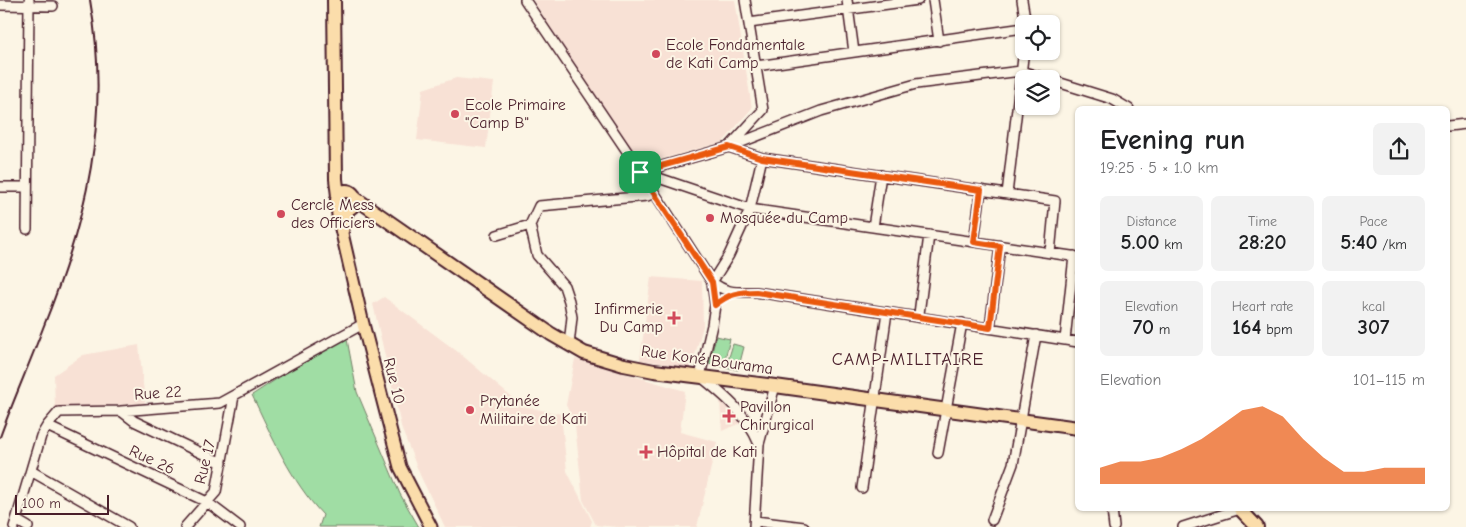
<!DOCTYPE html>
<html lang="en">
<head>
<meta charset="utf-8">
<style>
	:root { --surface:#fff; --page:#f2f2f2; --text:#202124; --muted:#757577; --accent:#ea580c }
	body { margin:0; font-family:"Comic Neue",sans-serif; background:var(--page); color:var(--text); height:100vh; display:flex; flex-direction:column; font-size:19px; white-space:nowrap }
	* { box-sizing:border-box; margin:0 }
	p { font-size:16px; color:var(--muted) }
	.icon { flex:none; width:28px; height:28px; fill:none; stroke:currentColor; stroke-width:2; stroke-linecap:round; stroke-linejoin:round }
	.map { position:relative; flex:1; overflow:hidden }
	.side { position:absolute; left:1075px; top:106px; width:375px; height:405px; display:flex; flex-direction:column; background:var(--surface); border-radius:8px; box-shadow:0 1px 4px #0004 }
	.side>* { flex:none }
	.tools { position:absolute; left:1015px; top:15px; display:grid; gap:10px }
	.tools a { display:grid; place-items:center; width:45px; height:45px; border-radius:8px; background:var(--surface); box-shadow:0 1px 4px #0004; font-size:25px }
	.scale { position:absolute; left:15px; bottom:12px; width:94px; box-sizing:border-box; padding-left:5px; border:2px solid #4a1f2b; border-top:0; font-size:14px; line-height:18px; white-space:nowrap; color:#4a1f2b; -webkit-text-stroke:4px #fcf5e5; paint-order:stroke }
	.pin { position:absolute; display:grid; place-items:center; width:42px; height:42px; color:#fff; margin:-21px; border-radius:10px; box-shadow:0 2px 8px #0006 }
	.round { display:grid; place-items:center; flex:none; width:52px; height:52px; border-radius:8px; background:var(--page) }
	.head { display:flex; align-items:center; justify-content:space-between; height:85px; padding:0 25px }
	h1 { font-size:28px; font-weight:600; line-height:38px }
	.stats { display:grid; grid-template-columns:repeat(3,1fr); gap:8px; height:85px; padding:5px 25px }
	.stats div { display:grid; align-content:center; border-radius:8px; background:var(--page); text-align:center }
	.stats b { font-size:21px; font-weight:600 }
	.stats small { font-size:14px; font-weight:400 }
	.stats p { font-size:14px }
	.chart { height:140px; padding:10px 25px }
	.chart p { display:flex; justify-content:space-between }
	.chart svg { width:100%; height:90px; margin-top:5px; fill:var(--accent); opacity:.7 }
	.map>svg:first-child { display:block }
	.built { fill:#f8e1d5 }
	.green { fill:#a0dda4; stroke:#757e68 }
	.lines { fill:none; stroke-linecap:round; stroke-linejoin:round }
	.minor-casing { stroke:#4a1f2b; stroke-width:12 }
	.major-casing { stroke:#4a1f2b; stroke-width:15 }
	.highway-casing { stroke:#4a1f2b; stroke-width:16 }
	.minor { stroke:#fcf5e5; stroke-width:9 }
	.major { stroke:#fbddab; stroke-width:11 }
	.highway { stroke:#fbddab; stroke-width:12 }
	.rail { stroke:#4a1f2b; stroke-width:2 }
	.route-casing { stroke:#fff; stroke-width:10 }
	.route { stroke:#ea580c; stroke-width:6 }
	.poi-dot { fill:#d1495b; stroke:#fcf5e5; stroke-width:2 }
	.labels { text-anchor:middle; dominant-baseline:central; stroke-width:4; stroke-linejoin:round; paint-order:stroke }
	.poi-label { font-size:16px; fill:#4a1f2b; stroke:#fcf5e5; text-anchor:start }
	.street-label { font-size:16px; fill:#4a1f2b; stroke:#fcf5e5 }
	.neighbourhood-label { font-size:18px; letter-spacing:1px; fill:#4a1f2b; stroke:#fcf5e5 }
</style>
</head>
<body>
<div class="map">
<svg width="1466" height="527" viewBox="0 0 1466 527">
	<rect width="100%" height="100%" fill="#fcf5e5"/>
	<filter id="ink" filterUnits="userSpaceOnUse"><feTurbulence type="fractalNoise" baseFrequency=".02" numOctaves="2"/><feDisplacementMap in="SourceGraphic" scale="10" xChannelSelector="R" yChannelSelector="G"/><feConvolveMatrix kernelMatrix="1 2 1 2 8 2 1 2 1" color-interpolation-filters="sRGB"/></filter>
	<g filter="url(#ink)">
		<path class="built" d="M533,0h202l17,108 -29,34 -83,23z
			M456,78l38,4 -8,66 -69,-8 6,-51z
			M651,277l51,4 1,45 -11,40 -3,2 -49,-8z
			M384,297l74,55 64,54 39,8 6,57 25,50 -2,6h-145l-25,-52 -18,-45 -29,-126z
			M139,345l6,58 -90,7 -1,-35 29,-20z
			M575,359l110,32 -5,41 37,10 -20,85h-79l-22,-2 -13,-25 -8,-75 -9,-20z
			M720,401l19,17 2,5 -19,8z"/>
		<path class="green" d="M346,334l11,58 43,102 19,33h-100l4,-12c-32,-34 -51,-78 -71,-120z
			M716,336l14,3 -7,28 -14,-3z
			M733,344l11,3 -6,23 -12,-3z"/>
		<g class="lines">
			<defs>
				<path id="minor" d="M525,0l116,172 71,110c15,12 25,10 44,10l322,50
					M745,0l18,110 -34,37 33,11 293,43 -5,52
					M847,0l7,52
					M933,0l6,41
					M1022,0l4,24
					M0,5l53,1
					M749,23l169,-23
					M756,66l268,-38
					M1051,80l61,19 17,10
					M1448,126l18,-2
					M641,172l109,37 328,48
					M641,172l88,-25 92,-36 95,-27 105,-13 26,8
					M0,187h27
					M1007,194l17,-145
					M873,227l8,-52
					M27,229l2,-229
					M497,235l33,-10
					M974,242l7,-52
					M919,314l10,-79
					M990,328l10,-82
					M1065,340l9,-84
					M569,345l3,-28 -3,-16 -5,-15 -27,-31 -7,-30 9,-19 108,-10 7,-3
					M121,411l13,10 88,42
					M47,426l160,76 33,25
					M759,444c-13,-31 -34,-48 -59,-68l12,-51 3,-20 -3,-23 17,-27 21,-46 12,-51
					M938,453l24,-130
					M31,471l98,56
					M862,488l25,-176
					M1112,509l2,18
					M16,520l12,7
					M992,520l21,-56 23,-129
					M755,521l49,6
					M14,527l27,-91 6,-10 12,-14 62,-1 99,-8 143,-79
					M185,527l31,-35 18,-96
					M754,527l5,-83 16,-58
					M1183,527l57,-18"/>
				<path id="major" d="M337,202l1,14 25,108 37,143 31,60
					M343,230v-6l6,-16"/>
				<path id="highway" d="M334,0l2,179 2,17
					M337 200a9 9 0 1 1 18 0a9 9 0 1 1-18 0Z
					M355,198l196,136 33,19 40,12 30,6 121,15 303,42
					M1240,509l17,18"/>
			</defs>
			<use href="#minor" class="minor-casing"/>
			<use href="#major" class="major-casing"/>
			<use href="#highway" class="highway-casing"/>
			<use href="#minor" class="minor"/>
			<use href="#major" class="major"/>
			<use href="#highway" class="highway"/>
			<path class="rail" d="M0,437c13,-36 29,-72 43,-109 44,-109 68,-210 47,-328"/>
		</g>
	</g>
	<g class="lines" filter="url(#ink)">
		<defs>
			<path id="route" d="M729,147l33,11 219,32 -7,52 26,4 -10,82 -234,-36c-17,0 -28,2 -41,13l-3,-23 -72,-110z"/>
		</defs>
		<use href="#route" class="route-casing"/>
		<use href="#route" class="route"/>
	</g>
	<g class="poi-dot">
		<circle cx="656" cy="54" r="5"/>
		<circle cx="455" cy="114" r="5"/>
		<circle cx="281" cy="214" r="5"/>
		<circle cx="710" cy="218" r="5"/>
		<path d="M671.5 310.5h5v5h5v5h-5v5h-5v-5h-5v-5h5z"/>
		<circle cx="470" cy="410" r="5"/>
		<path d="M726.5 408.5h5v5h5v5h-5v5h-5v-5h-5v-5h5z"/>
		<path d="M643.5 444.5h5v5h5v5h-5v5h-5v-5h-5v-5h5z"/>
	</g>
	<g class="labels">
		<g class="poi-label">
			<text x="666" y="45">Ecole Fondamentale<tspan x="666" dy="18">de Kati Camp</tspan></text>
			<text x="465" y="105">Ecole Primaire<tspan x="465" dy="18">"Camp B"</tspan></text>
			<text x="291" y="205">Cercle Mess<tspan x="291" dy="18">des Officiers</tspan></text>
			<text x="720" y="218">Mosquée du Camp</text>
			<text x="663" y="309" text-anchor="end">Infirmerie<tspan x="663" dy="18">Du Camp</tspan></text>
			<text x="480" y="401">Prytanée<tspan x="480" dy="18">Militaire de Kati</tspan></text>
			<text x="740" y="407">Pavillon<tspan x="740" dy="18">Chirurgical</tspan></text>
			<text x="657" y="452">Hôpital de Kati</text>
		</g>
		<g class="street-label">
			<text transform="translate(707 360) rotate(8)">Rue Koné Bourama</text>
			<text transform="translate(394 381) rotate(76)">Rue 10</text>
			<text transform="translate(158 393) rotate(-4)">Rue 22</text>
			<text transform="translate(152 460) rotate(25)">Rue 26</text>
			<text transform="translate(205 462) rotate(-76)">Rue 17</text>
		</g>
		<g class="neighbourhood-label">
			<text x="908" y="359">CAMP-MILITAIRE</text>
		</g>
	</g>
</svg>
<div class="tools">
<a><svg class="icon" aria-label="locate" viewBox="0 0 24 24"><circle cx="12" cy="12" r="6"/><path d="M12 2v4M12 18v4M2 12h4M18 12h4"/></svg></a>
<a><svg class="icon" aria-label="layers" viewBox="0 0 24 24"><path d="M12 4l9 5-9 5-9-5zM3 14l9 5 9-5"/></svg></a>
</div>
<div class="scale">100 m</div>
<div class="pin" style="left:640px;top:172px;background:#1e9e55"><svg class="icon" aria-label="arrive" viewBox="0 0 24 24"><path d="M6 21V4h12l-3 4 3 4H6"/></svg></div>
<section class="side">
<div class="head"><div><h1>Evening run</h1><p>19:25 · 5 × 1.0 km</p></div><a class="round"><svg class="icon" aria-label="share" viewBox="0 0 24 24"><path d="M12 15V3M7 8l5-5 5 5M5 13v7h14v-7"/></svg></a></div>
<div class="stats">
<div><p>Distance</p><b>5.00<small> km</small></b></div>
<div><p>Time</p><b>28:20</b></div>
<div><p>Pace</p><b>5:40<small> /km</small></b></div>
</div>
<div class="stats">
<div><p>Elevation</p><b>70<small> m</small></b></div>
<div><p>Heart rate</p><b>164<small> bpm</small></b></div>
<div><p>kcal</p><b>307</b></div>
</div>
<div class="chart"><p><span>Elevation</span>101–115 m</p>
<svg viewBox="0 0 160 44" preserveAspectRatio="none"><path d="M0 44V36L10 33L20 33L30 31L40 27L50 22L60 15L70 8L80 6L90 11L100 22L110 31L120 38L130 38L140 36L150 36L160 36V44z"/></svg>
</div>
</section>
</div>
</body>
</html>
